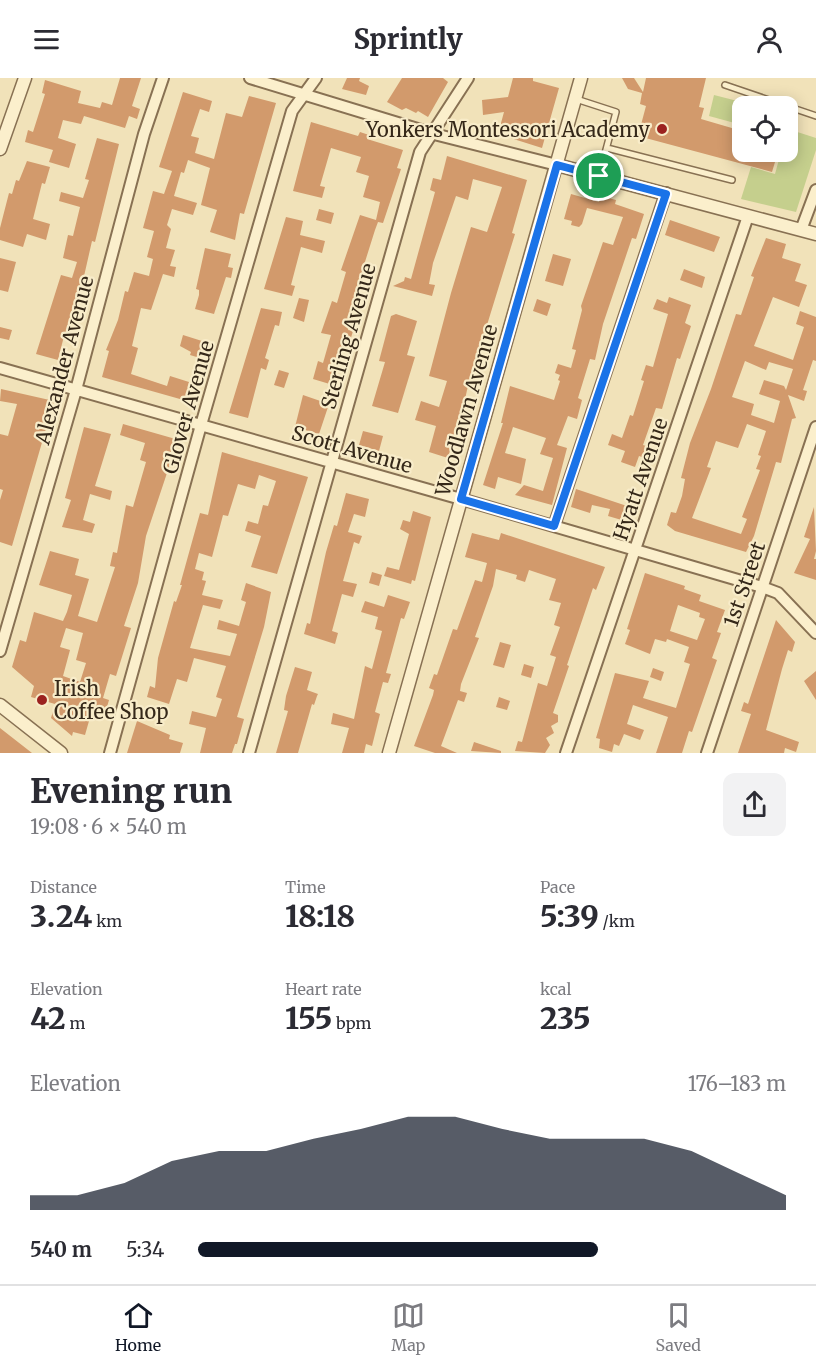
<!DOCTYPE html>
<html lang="en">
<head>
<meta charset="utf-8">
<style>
	:root { --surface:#fff; --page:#f2f2f3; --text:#2b2b33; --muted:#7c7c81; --line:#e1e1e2; --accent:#111827 }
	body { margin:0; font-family:Merriweather,serif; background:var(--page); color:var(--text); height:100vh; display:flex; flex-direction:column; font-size:22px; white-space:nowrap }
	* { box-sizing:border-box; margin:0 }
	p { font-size:20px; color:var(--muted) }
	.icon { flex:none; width:33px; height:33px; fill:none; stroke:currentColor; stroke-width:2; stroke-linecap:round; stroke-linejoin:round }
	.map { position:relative; height:675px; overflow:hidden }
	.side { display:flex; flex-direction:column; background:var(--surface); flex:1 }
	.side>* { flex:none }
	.tools { position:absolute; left:732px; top:18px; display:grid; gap:12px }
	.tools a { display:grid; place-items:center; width:66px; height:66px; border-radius:12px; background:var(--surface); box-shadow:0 3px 15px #0003; font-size:30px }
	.pin { position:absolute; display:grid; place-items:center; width:51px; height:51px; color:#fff; margin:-26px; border:3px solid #fff; border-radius:50%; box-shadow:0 2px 6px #0007 }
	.round { display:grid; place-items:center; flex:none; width:63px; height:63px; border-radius:12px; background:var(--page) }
	.summary { display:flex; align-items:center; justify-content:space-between; height:102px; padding:0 30px }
	h1 { font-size:33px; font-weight:800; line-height:45px }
	.stats { display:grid; grid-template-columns:repeat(3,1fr); gap:9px; height:102px; padding:6px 30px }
	.stats div { display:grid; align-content:center }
	.stats b { font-size:30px; font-weight:800 }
	.stats small { font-size:16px; font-weight:400 }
	.stats p { font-size:16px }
	.chart { height:168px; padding:12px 30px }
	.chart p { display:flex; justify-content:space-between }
	.chart svg { width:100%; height:108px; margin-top:6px; fill:var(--accent); opacity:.7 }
	ul { padding:0 30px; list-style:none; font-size:20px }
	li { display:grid; grid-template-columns:96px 72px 1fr; align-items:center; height:45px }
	li i { height:15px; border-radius:8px; background:var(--accent) }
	header { display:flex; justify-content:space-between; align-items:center; height:78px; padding:0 30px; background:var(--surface); font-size:27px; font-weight:800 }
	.tabs { display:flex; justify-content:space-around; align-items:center; height:84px; border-top:2px solid var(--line); background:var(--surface); font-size:16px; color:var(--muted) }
	.tabs a { display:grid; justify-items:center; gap:3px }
	.tabs .selected { color:var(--accent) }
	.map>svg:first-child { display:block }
	.green { fill:#c5cf8d }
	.building { fill:#d29a6c; fill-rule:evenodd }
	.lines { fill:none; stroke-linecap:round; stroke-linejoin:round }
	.service-casing { stroke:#887153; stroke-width:8 }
	.minor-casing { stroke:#887153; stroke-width:14 }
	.tertiary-casing { stroke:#887153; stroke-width:15 }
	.service { stroke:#fbefcc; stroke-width:5 }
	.minor { stroke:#fbefcc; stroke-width:10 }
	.tertiary { stroke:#fbefcc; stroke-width:12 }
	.route-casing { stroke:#fff; stroke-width:12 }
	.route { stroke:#1a73e8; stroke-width:8 }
	.poi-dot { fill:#9b221f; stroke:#f8ecc9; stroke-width:2 }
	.labels { text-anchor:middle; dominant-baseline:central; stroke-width:4.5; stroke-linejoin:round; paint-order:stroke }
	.poi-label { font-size:20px; fill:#352819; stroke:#f8ecc9; text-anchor:end }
	.street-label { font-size:20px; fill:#352819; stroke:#f8ecc9 }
</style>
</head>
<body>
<header><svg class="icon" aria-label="menu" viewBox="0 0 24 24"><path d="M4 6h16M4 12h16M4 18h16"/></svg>Sprintly<svg class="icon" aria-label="person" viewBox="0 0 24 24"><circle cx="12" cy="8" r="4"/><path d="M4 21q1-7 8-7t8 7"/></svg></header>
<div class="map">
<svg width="816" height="675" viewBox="0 0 816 675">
	<rect width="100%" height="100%" fill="#f1e2b9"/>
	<path class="green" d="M714,17l43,11h-15v19l-33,-9z
		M788,51l28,9v12l-20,62 -55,-13 10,-32 24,7 6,-22h7z"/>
	<path class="building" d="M120,0h21l-9,28 8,3 -3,10 -8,-3 -4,12 -41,-12 -3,8 -18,-4 -5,18 18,6 -7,24 -20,-6 4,-12 -28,-8 3,-12 5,2 12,-38 -3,-1 3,-13 36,11 -3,12 22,5 2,-6 10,3z
		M347,0h13l-1,3 10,5 -3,9 -24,-6z
		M402,0h41l5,4 -20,35 -10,-6 -2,2 -10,-5 -4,2 -15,-8z
		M513,0h20v3l26,7 -17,60 -44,-14 6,-22 -21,3 -1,-15 26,-3z
		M622,0h12l9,14 3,-14h60l-7,29 5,1 -3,11 41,12v21h36l-6,20 -134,-36 8,-30 -6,-2 2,-11 -14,-4z
		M183,14l29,9 -3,11 -9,-3 -9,27 8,2 -4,15 19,6 12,-46 16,4 7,-21 27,7 -32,111 -4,-1 -5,27 -25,-8 7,-22 -16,-5 9,-37 -22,-8 -4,13 -3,-1 -7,24 23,7 -4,12 -21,-6 -5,16 4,4 -5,19 9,2 -5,16 6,1 -2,10 -11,-3 -12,36 -10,-2 -9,38 6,2 -7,26 36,12 3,-10 19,6 -2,19 -85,-24 7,-26 -3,-1 12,-30 7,-29 3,1 6,-20 15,4 4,-17 -6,-2 7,-26 -11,-3 10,-37 11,3 8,-23 -13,-4z
		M311,44l47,14 2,-4 9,3 -2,4 36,11 -6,18 4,1 -18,54 -5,-1 -3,8 -11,35 -16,65 5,1 -3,10 -6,-2 -11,46 -20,-6 5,-18 5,2 8,-28 -10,-2 11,-32 5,2 9,-31 -5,-2 19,-55 16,5 4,-18 -17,-5 6,-21 -13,-4 5,-15 -30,-9 -11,38 5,1 -3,11 -29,-7z
		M97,60l22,6 -24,98 -3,-1 -15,66 -8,26 -4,-1 -7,28 -22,-6 25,-79 11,3 5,-16 -14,-4 5,-23 5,1 7,-29 -21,-6 2,-9 22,6 6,-18 -4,-1z
		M447,78l80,24 -15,53 3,1 -48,156 -5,24 4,1 -3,11 -6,-2 -9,34 -19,-6 7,-26 -21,-6 6,-19 18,6 8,-26 -18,-5 22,-83 20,-66 16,5 15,-45 -29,-8 -5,21 -12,-4 -23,67 -4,21 6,1 -3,11 -39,-10 11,-5 1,-4 6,2 21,-76 3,-11 -5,-2 3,-12 8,2z
		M27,83l23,6 -5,17 -3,-1 -9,36 17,5 -4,16 -19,-6 -4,13 -23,-7v-12l9,-35 3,1 4,-14 3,1z
		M571,116l28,8 2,-6 15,4 -1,4 29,10 -8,25 -4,-1 -29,86 -8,36 -5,-1 -12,39 4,2 -5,19 -9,-3 -11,29 10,3 -15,57 -37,-10 9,-10 19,6 10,-33 -13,-4 6,-16 -33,-11 -8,26 21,6 -5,25 -23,-7 -3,12 -12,-4 20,-62h-2l9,-37 44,14 6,-19 -2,-1 2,-5 -5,-2 3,-9 13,4 5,-18 -4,-1 10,-39 -1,-4 22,-64 10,3 10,-28 -36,-9 -5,16 -3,3 -8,-2 1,-4 -8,-2z
		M319,131l15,4 -3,11 -15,-4z
		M286,139l17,4 -3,14 25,6 -3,12 -21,-6 -10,38 4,1 -3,10 -28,-7z
		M670,142l50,17 -6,15 -49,-17z
		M766,160l20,6 -4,14 19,6 -6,17 12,4 -8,22 -26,-10 -19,49 39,14 11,-33 -8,-3 4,-13 16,6v44l-3,-1 -10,30 4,1 -3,10 -16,-6 8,23 -4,1 -11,44 -5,-1 -22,74 -8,16 -71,-21 -8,-6 4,-13 5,1 6,-17 3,-17 -4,-1 9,-35 21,-54 25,-75 5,1 13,-38 -3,-1zM745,283l21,9 3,-8 24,7 -7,21 -2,-4 -20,-6 -5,14 21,7 -6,22 -23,-8 3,-11 -22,-7zM747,346l19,7 -8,24 3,1 -5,13 4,1 -18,47 5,2 -6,15 -49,-16 19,-50 -4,-1 9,-26 22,7z
		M205,170l26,6 -3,13 5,1 -2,10 -5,-1 -12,37 -19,-5 4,-14v-5l-3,-1z
		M553,176l18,5 -8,27 -18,-5z
		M0,180l16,4 -8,30 -8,-2z
		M684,191l21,8 -3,11 -22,-8z
		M669,219l22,8 -6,18 6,3 -11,33 -3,-1 -15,51 -6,-1 -13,37 6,2 -4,11 -6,-2 -4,11 -14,-5 4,-11 -17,-6 4,-11 10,4 8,-23 3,1 11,-35 -3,-1 5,-15 7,2 15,-53 -15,-5 4,-10 10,4z
		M299,220l10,2 -5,22 -11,-4z
		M537,221l14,5 -4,12 -14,-5z
		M261,230l21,4 -3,14 -4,-1 -10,33 4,2 -3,10 -5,-2 -13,50 -19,-5z
		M396,236l21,7 -10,34 8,2 -17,56 -26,-7 13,-44 -6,-1 12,-45z
		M0,249l12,3 -3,10 -9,-2z
		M183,257l19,6 2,3 -4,14 -10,-3 1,-3 -11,-6z
		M279,292l10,3 -5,15 -10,-3z
		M1,311l53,12 -42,145 -12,-4v-42l3,-10 -3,-1v-55l8,2 9,-32 -17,-3z
		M303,317l26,9 -10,30 -24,-7z
		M123,346l49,14 5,2 -1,6 -30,90 -8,47 -14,43 7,2 -15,48 -6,-2 -7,24 6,2 -5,17 -13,-3 -6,21 -12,-3 -1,4 -21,-18 4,-14 -24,-7 3,-11 -22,-19 8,-27 6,2 8,-30 29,9 4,-9 5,-17 -33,-10 11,-34 29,8 -4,16 14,4 -11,37 19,6 18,-55 -5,-1 3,-14 4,1 9,-48 7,2 13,-45 -6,-2 5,-17 -25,-8zM66,550l17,5 -7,27 10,3 -6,19 -17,-6 7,-26 -10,-3z
		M84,349l27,7 -16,52 17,5 -2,9 -20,-6 -7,26 12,4 -3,9 -30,-6 9,-27 -6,-2z
		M363,353l20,5 -4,15 -20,-6z
		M222,374l86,25 -31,97 -26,-7 10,-31 -16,-5 3,-10 10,3 5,-19 5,1 8,-25 -17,-6 -4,14 -17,-5 -10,32 -5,-1 -11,42 -13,-4 -4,16 9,3 -2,8 4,1 -4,14 21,5 -3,9 -17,-4 -13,43 40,8 7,-22 -20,-5 2,-9 20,6 7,-24 -5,-2 5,-17 25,9 -7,35 -27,90 7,2 -7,25h-2l-3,9h-32l6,-25 -17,-4 3,-13 24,6 6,-18 -6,-2 10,-31 -32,-8 -7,24 -10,-3 -8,25 -22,-7 3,-11 5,2 3,-30 16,-57 2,1 6,-17h-2l20,-72 8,2z
		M576,411l54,18 -5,14 -17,-5 2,-7 -18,-4 -2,8 -19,-6z
		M346,415l23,6 -4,18 -11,-3 -6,18 14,4 -3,8 -5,-2 -11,39 14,3 -4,13 -11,-3 -10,37 6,2 -3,11 -31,-10 3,-11 3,1 16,-72 8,-27 3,1z
		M814,429l2,44 -2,8h2v21l-22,-7 16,-34 -6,-2z
		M413,433l18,6 -16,64 -3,-1 -1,4 -27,-8 3,-9 12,3 10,-36 -9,-5 3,-9 7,2z
		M472,455l27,7 2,-7 104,34 -9,23 -3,-2 -26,77 2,1 -16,47 5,2v7l-7,4 3,7 -8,5 4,7 -5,8 -30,-2 3,-10 4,1 16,-59 9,3 9,-29 -6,-2 10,-28 -6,-2 7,-22 -12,-3 7,-21 -27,-9 -4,12 -9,-3 1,-4 -21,-6 -3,17 -18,51 4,1 -18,46 -1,7 7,2 -3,9 -6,-2 -17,46 16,7h-22l-21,-7 19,-51 1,-5 -5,-2 5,-14 3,1 16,-46 4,1 18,-50 7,2 5,-19 -22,-6z
		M372,494l10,3 -3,11 -10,-3z
		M645,495l40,13 -1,3 17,6 -2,6 26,9 -8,22 4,1 -9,25 5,2 -25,72 -3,-1 -7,22h-26l12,-36 -35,-12 -6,19 17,6 -4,10 -16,-6 -5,12 -5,-2 -2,8 -13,-4 1,-9 -4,-1 19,-65 34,8 -6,17 33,10 14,-44 -6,-2 5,-15 -22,-8 -1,3 -11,-3 -5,15 -25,-10 5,-14 -3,-1zM678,527l22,8 -1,4 6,2 -8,21 -27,-9z
		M388,517l22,7 -6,17 -3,-1 -15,55 5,1 -3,9 -5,-1 -8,30 5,2 -8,32 -6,-2 -2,9h-22l7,-25 -18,-4 2,-11 21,6 11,-53 7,3 10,-38 -7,-2 3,-12 -17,-5 4,-11 19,6z
		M776,542l19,22 -3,10 -4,-2 -6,19 -16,61 33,12 -3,10 -11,-4 -1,5h-46l13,-39 -10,-3 3,-9 4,2z
		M500,564l11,3 -7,23 -11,-3z
		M524,586l10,3 -3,11 -10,-3z
		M295,589l17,5 -5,18 11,4 -1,2 -3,9 -2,-1 -14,49h-22l12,-42 -4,-1 2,-14z
		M653,590l11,4 -3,9 -11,-4z
		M816,593v29l-12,-19z
		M499,619l11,4 -3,9 -11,-3z
		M137,643l33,14 -1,4 14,4 -3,10h-53z
		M0,650l32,25h-32z
		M474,664l27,9v2l-30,-2z"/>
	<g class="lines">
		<defs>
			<path id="service" d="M725,7l91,31
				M576,21l40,13 -17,64
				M607,70l125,32"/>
			<path id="minor" d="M250,0l184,56 123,31
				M801,152l15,-40
				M0,290l461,131 301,88 16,6 38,40
				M554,448l112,-333
				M0,573l76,-261 68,-256 19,-56
				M110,675l91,-328 91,-314 24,-33
				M249,675l171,-601 48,-74
				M566,675l182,-537
				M707,675l109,-326"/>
			<path id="tertiary" d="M0,71l25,-71
				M557,87l259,69
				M0,627l61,48
				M389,675l192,-675"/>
		</defs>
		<use href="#service" class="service-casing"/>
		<use href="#minor" class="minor-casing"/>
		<use href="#tertiary" class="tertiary-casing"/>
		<use href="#service" class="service"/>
		<use href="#minor" class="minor"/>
		<use href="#tertiary" class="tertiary"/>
	</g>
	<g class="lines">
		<defs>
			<path id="route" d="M557,87l109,29 -112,332 -93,-27z"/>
		</defs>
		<use href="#route" class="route-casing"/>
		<use href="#route" class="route"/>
	</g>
	<g class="poi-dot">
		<circle cx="662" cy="51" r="6"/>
		<circle cx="42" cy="622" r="6"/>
	</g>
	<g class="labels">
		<g class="poi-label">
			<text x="650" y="51">Yonkers Montessori Academy</text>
			<text x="54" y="610" text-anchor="start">Irish<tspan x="54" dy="23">Coffee Shop</tspan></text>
		</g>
		<g class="street-label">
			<text transform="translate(348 258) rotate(-74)">Sterling Avenue</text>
			<text transform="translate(64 282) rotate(-75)">Alexander Avenue</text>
			<text transform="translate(188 329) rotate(-74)">Glover Avenue</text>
			<text transform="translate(466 332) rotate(-74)">Woodlawn Avenue</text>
			<text transform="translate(352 371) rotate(16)">Scott Avenue</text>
			<text transform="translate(640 401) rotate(-71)">Hyatt Avenue</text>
			<text transform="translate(744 506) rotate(-71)">1st Street</text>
		</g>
	</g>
</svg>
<div class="tools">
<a><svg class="icon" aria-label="locate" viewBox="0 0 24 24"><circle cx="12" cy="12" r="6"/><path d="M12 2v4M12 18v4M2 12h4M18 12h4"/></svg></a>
</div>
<div class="pin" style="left:599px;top:98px;background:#1e9e55"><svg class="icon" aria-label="arrive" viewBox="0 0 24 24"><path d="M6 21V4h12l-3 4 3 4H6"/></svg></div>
</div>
<section class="side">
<div class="summary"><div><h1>Evening run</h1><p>19:08 · 6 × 540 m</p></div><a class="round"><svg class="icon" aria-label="share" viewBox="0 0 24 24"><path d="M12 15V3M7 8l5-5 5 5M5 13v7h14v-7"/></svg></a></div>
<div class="stats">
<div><p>Distance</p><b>3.24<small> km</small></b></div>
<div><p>Time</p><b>18:18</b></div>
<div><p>Pace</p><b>5:39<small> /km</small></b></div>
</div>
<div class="stats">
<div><p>Elevation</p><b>42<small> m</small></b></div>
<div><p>Heart rate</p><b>155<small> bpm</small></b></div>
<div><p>kcal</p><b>235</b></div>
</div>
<div class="chart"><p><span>Elevation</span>176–183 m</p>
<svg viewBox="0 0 160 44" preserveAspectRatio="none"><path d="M0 44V38L10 38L20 33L30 24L40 20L50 20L60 15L70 11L80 6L90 6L100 11L110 15L120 15L130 15L140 20L150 29L160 38V44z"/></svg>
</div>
<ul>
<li><b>540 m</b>5:34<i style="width:68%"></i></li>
</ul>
</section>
<nav class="tabs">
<a class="selected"><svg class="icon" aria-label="home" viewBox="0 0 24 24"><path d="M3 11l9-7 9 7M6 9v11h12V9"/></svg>Home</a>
<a><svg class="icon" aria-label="map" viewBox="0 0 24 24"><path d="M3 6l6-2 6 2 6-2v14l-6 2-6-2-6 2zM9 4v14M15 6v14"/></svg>Map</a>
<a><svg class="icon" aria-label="saved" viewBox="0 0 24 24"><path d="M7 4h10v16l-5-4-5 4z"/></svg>Saved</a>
</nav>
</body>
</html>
